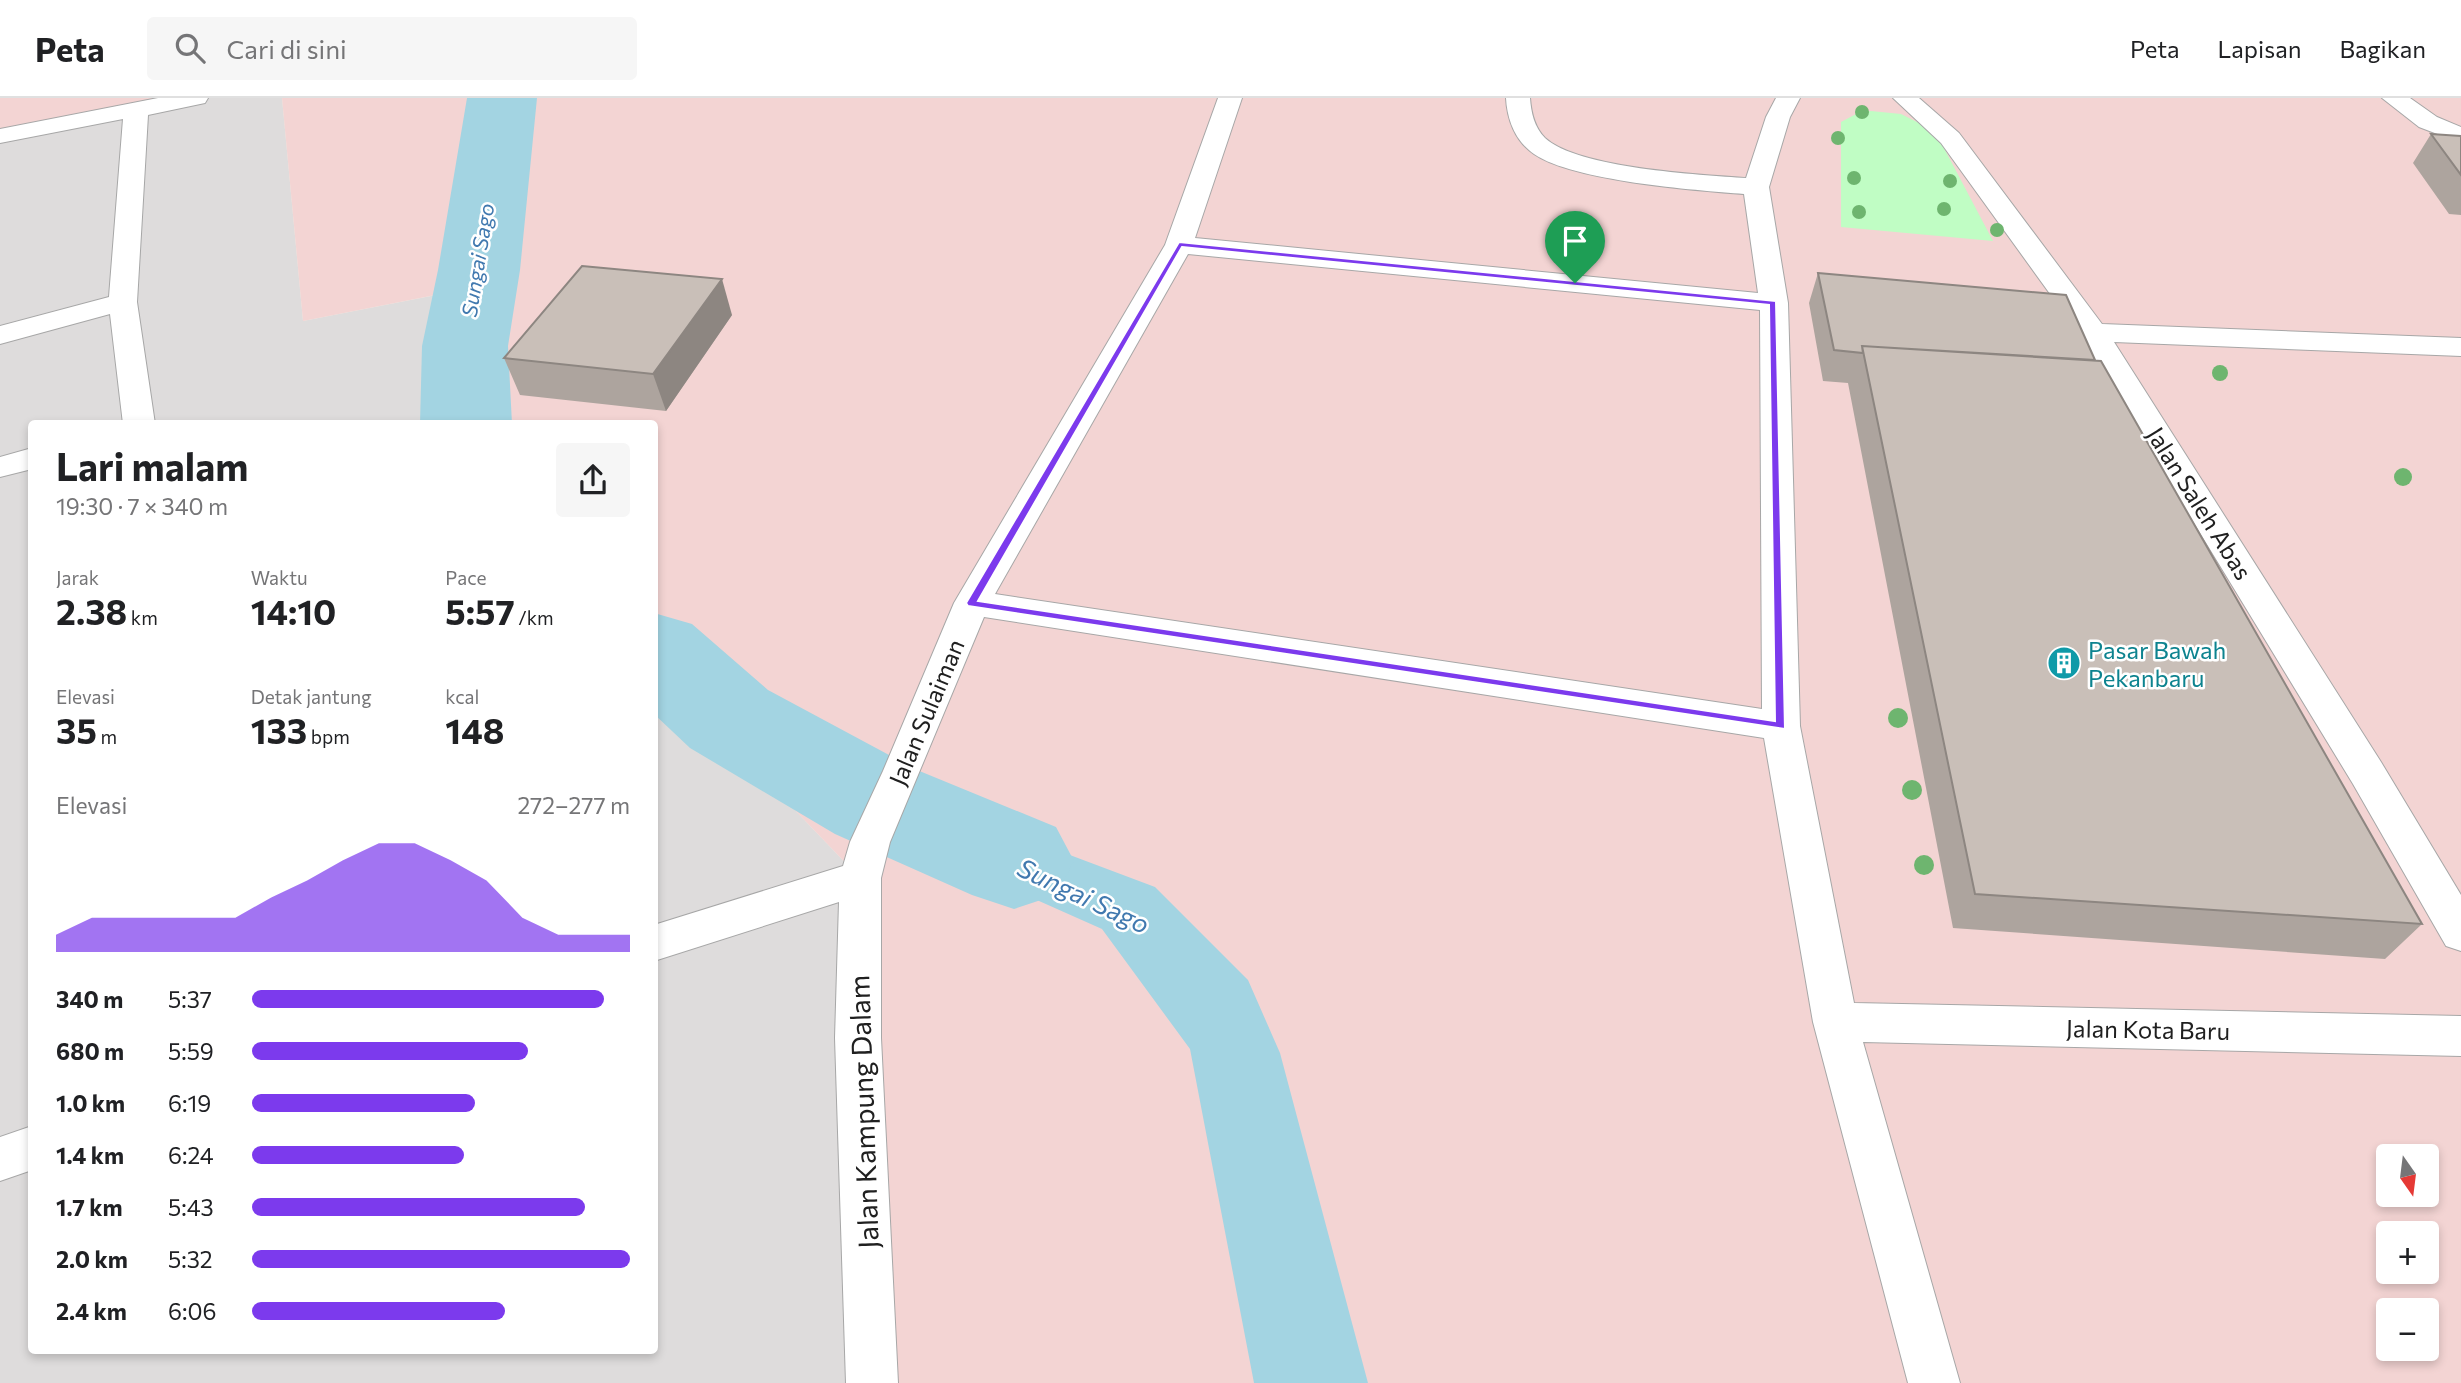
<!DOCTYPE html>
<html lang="id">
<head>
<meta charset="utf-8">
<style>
	:root { --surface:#fff; --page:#f6f6f6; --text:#202124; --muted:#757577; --line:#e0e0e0; --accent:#7c3aed }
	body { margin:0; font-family:Commissioner,sans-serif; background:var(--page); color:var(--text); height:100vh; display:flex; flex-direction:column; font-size:26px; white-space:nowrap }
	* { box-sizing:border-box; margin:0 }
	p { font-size:23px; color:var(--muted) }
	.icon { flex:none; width:38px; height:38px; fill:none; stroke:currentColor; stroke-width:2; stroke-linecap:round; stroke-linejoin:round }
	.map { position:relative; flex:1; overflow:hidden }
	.details { position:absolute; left:28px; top:322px; width:630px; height:934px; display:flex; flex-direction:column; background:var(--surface); border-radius:7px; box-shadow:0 4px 10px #0003 }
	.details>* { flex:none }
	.needle { width:46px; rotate:166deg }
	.controls { position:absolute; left:2376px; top:1046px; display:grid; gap:14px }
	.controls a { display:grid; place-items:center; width:63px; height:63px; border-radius:7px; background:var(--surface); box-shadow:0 4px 10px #0003; font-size:35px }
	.pin { position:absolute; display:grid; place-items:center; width:60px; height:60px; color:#fff; margin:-72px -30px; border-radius:50% 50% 50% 0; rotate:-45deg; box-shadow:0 0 7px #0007 }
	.pin .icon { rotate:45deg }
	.round { display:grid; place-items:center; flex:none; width:74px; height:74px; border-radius:7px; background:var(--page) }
	.headline { display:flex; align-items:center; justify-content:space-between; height:119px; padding:0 28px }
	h1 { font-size:38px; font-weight:700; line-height:52px }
	.stats { display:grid; grid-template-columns:repeat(3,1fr); gap:10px; height:119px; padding:7px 28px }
	.stats div { display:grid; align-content:center }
	.stats b { font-size:35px; font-weight:700 }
	.stats small { font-size:19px; font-weight:400 }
	.stats p { font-size:19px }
	.chart { height:196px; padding:14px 28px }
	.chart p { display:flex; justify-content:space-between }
	.chart svg { width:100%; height:126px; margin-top:7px; fill:var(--accent); opacity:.7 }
	ul { padding:0 28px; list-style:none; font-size:23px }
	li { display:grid; grid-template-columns:112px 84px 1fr; align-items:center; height:52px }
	li i { height:18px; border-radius:9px; background:var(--accent) }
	header { display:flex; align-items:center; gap:42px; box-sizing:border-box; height:98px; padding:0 35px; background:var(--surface); border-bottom:2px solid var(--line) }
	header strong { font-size:33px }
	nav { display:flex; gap:38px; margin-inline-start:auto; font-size:24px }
	.search { width:490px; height:63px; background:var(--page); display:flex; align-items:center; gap:18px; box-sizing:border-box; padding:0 24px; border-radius:7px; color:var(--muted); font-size:26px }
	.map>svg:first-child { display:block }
	.residential { fill:#dedcdc }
	.commercial { fill:#f3d4d3; fill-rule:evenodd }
	.park { fill:#c0fdc4 }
	.water { fill:#a3d4e2 }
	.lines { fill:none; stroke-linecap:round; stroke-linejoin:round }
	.river { fill:#a3d4e2; fill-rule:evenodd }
	.minor-casing { stroke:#a7a7a7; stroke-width:2 }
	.minor { fill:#fff; fill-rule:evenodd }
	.tree { fill:#6eb56f }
	.wall { fill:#ada49e }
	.shaded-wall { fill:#8d8681 }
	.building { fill:#c9bfb8; stroke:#8d8681; stroke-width:2 }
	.route { fill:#7c3aed; stroke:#fff; stroke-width:2; fill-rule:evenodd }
	.labels { text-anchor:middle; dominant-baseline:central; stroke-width:5; stroke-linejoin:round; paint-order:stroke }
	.far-water-label { font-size:21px; font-style:italic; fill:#4179af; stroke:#fff }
	.street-label { font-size:24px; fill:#202020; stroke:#fff }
	.culture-label { font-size:24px; fill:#0d838f; stroke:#fff; text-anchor:start }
	.water-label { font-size:26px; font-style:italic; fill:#4179af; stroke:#fff }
	.near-street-label { font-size:28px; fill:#202020; stroke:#fff }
</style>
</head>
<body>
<header>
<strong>Peta</strong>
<div class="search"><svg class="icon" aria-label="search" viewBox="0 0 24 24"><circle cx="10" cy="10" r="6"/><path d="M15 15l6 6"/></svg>Cari di sini</div>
<nav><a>Peta</a><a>Lapisan</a><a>Bagikan</a></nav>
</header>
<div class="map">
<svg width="2461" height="1285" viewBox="0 0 2461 1285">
	<rect width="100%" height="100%" fill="#f1ede5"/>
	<path class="residential" d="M190,0h92l21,223 169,-33 -1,135 -439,1v927h622l1,-687 205,214 5,505h-865v-1248z"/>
	<path class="commercial" d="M0,0h196l-196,37z
		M282,0h2179v1285h-1594l-7,-505 -205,-214 -1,-240 -183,-1v-135l-168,33zM2389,1059h38v38h-38zM2389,1136h38v38h-38zM2389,1213h38v38h-38z"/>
	<path class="park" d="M1871,13l30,3 34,17 58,110 -152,-14v-105l17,-9z"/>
	<path class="water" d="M924,702l231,87 93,93 32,73 88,330h-114l-64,-334 -88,-120 -200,-89 -26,-38z"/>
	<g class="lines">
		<path class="river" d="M467,0h70l-17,172 -12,76 4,78h-92l2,-78 16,-76z
			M654,515l38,11 76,66 149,80 139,57 18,34 -18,34 -42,14 -42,-14 -137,-61 -145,-86 -36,-34z"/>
		<defs>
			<path id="minor" d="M158,0h50l-3,5 -57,12 -11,187 18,122h-32l-13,-110 -110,30v-18l109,-29 14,-178 -123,24v-14z
				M1218,0h24l-47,140 563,55 -14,-99c-50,-4 -171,-13 -210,-40 -19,-13 -27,-35 -28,-56h24c1,14 4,29 15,40 32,30 155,37 201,40l20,-61 10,-19h24l-10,19 -21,70 19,116 12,423 54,277 607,13v40l-598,-14 97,341h-52l-95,-361 -49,-284 -780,-121 -94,225 -9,36v160l17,345h-52l-11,-345 4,-136 -185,59v-36l189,-59 7,-24 33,-71 71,-168 211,-358zM1188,156l572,56 2,399 -767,-115z
				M1893,0h26l40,35 143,191 359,14v18l-347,-14 267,420 80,133v56l-15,-5 -93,-162 -274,-450 -138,-191z
				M2382,0h28l27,19 24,10v16l-42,-16z
				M32,350v21l-32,8v-20z
				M32,1028v44l-32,11v-44z"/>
		</defs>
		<use href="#minor" class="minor-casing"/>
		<use href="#minor" class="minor"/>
	</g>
	<g class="tree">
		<circle cx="1862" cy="14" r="7"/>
		<circle cx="1838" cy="40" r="7"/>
		<circle cx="1854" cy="80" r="7"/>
		<circle cx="1950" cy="83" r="7"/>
		<circle cx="1944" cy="111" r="7"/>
		<circle cx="1859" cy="114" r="7"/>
		<circle cx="1997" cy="132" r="7"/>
		<circle cx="2220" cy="275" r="8"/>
		<circle cx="2403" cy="379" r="9"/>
		<circle cx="1898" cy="620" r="10"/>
		<circle cx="1912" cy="692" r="10"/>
		<circle cx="1924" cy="767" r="10"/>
	</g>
	<path class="wall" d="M2431,36l30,2v79l-12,-1 -36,-51z
		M1818,175l277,87 327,564 -37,35 -432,-31 -105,-545 -25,-2 -14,-78z
		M732,217l-66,96 -146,-16 -16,-37z"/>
	<path class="shaded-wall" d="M722,181l10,36 -66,96 -13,-37z"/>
	<path class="building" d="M2431,36l30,2v39z
		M582,168l140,13 -69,95 -149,-16z
		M1818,175l248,22 29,65 -233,-14 1,7 -29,-3z
		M1862,248l239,15 321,563 -447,-30z"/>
	<path class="route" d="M1179,144l597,59 9,428 -817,-123 -2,-3zM1182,149l587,58 6,416 -797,-120z"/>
	<defs>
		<symbol id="building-disc" viewBox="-11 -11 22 22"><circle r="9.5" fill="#0f9aa8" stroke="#fff"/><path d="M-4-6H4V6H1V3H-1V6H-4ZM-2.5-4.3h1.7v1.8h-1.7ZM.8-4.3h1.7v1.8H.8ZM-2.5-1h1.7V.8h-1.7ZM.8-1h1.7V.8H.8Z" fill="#fff"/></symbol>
	</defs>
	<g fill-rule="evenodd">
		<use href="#building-disc" x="2045" y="546" width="38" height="38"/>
	</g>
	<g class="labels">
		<g class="far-water-label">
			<text transform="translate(477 162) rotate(-81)">Sungai Sago</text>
		</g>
		<g class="street-label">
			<text transform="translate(2200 405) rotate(58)">Jalan Saleh Abas</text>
			<text transform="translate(926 614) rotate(-67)">Jalan Sulaiman</text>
			<text transform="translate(2148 931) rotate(1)">Jalan Kota Baru</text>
		</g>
		<g class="culture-label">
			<text x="2088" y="551">Pasar Bawah<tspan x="2088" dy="28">Pekanbaru</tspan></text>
		</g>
		<g class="water-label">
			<text transform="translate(1084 797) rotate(25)">Sungai Sago</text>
		</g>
		<g class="near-street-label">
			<text transform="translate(863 1014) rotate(-92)">Jalan Kampung Dalam</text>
		</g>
	</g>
</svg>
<div class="controls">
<a><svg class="needle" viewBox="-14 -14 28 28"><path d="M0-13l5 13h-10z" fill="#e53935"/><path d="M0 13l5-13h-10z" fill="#757577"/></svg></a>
<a>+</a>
<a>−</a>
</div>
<div class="pin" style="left:1575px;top:185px;background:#1e9e55"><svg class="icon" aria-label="arrive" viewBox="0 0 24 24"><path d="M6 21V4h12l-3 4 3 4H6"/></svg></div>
<section class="details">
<div class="headline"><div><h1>Lari malam</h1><p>19:30 · 7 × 340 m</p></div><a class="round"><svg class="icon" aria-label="share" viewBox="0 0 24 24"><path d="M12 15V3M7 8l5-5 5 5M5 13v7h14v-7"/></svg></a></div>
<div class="stats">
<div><p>Jarak</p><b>2.38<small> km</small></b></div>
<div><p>Waktu</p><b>14:10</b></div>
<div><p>Pace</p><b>5:57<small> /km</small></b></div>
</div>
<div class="stats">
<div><p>Elevasi</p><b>35<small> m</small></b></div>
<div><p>Detak jantung</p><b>133<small> bpm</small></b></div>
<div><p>kcal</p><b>148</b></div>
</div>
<div class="chart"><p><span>Elevasi</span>272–277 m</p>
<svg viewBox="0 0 160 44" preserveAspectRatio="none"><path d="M0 44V38L10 32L20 32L30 32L40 32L50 32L60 25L70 19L80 12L90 6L100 6L110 12L120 19L130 32L140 38L150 38L160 38V44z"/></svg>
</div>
<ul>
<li><b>340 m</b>5:37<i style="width:93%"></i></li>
<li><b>680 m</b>5:59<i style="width:73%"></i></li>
<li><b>1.0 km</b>6:19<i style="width:59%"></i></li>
<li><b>1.4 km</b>6:24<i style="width:56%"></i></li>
<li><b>1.7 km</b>5:43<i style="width:88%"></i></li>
<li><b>2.0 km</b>5:32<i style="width:100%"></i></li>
<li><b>2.4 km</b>6:06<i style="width:67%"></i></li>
</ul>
</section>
</div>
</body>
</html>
